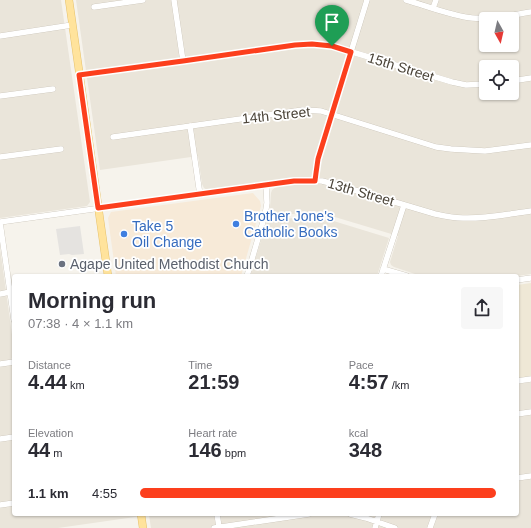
<!DOCTYPE html>
<html lang="en">
<head>
<meta charset="utf-8">
<style>
	:root { --surface:#fff; --page:#f7f7f7; --text:#2b2b33; --muted:#7c7c81; --accent:#fc3f1d }
	body { margin:0; font-family:Arial,sans-serif; background:var(--page); color:var(--text); height:100vh; display:flex; flex-direction:column; font-size:15px; white-space:nowrap }
	* { box-sizing:border-box; margin:0 }
	p { font-size:13px; color:var(--muted) }
	.icon { flex:none; width:22px; height:22px; fill:none; stroke:currentColor; stroke-width:2; stroke-linecap:round; stroke-linejoin:round }
	.map { position:relative; flex:1; overflow:hidden }
	.drawer { position:absolute; left:12px; top:274px; width:507px; height:242px; display:flex; flex-direction:column; background:var(--surface); border-radius:4px; box-shadow:0 1px 3px #0004 }
	.drawer>* { flex:none }
	.needle { width:26px; rotate:172deg }
	.controls { position:absolute; left:479px; top:12px; display:grid; gap:8px }
	.controls a { display:grid; place-items:center; width:40px; height:40px; border-radius:4px; background:var(--surface); box-shadow:0 1px 3px #0004; font-size:20px }
	.pin { position:absolute; display:grid; place-items:center; width:34px; height:34px; color:#fff; margin:-41px -17px; border-radius:50% 50% 50% 0; rotate:-45deg; box-shadow:0 0 4px #0007 }
	.pin .icon { rotate:45deg }
	.round { display:grid; place-items:center; flex:none; width:42px; height:42px; border-radius:4px; background:var(--page) }
	.head { display:flex; align-items:center; justify-content:space-between; height:68px; padding:0 16px }
	h1 { font-size:22px; font-weight:800; line-height:30px }
	.metrics { display:grid; grid-template-columns:repeat(3,1fr); gap:6px; height:68px; padding:4px 16px }
	.metrics div { display:grid; align-content:center }
	.metrics b { font-size:20px; font-weight:800 }
	.metrics small { font-size:11px; font-weight:400 }
	.metrics p { font-size:11px }
	ul { padding:0 16px; list-style:none; font-size:13px }
	li { display:grid; grid-template-columns:64px 48px 1fr; align-items:center; height:30px }
	li i { height:10px; border-radius:5px; background:var(--accent) }
	.map>svg:first-child { display:block }
	.residential { fill:#eae5da; fill-rule:evenodd }
	.commercial { fill:#f7ead8 }
	.education { fill:#efe8d6 }
	.parking { fill:#e5e3e0 }
	.lines { fill:none; stroke-linecap:round; stroke-linejoin:round }
	.minor-casing { stroke:#c2bbae; stroke-width:6 }
	.major-casing { stroke:#e6c16a; stroke-width:8 }
	.minor { stroke:#fff; stroke-width:5.5 }
	.major { stroke:#ffe39c; stroke-width:7 }
	.route-casing { stroke:#fff; stroke-width:8 }
	.route { stroke:#fc3f1d; stroke-width:5 }
	.shop-dot { fill:#3f7fe0; stroke:#fff; stroke-width:1.5 }
	.worship-dot { fill:#6b7280; stroke:#fff; stroke-width:1.5 }
	.labels { text-anchor:middle; dominant-baseline:central; stroke-width:3.5; stroke-linejoin:round; paint-order:stroke }
	.street-label { font-size:14px; fill:#4b4439; stroke:#fff }
	.shop-label { font-size:14px; fill:#366cbe; stroke:#fff; text-anchor:start }
	.worship-label { font-size:14px; fill:#5b616d; stroke:#fff; text-anchor:start }
</style>
</head>
<body>
<div class="map">
<svg width="531" height="528" viewBox="0 0 531 528">
	<rect width="100%" height="100%" fill="#f6f3ec"/>
	<path class="residential" d="M0,0h61l29,202 -3,4 -87,12z
		M76,0h455v274l-14,2h-96l-27,-9 -3,-2 -1,-3 8,-26 -83,-25 -44,6 -3,-1 2,-8 1,-15 1,-3 4,-3 -1,-6 -68,9 -3,-2 -2,-4 -4,-28 -98,14zM486,19h26v26h-26zM486,67h26v26h-26z
		M314,215l75,23 -12,38h-127l17,-55h4z
		M0,248l14,101v8l-3,2 1,7 2,1v147h503v-130l14,-2v146h-380l-2,-13 -91,13h-58z"/>
	<path class="commercial" d="M253,193l7,8 1,5 -20,70h-125l-8,-58 3,-6z"/>
	<path class="education" d="M531,283v95l-14,1v-94z"/>
	<path class="parking" d="M80,226l4,28 -12,1 -3,-1 -9,1 -4,-26z"/>
	<g class="lines">
		<defs>
			<path id="minor" d="M174,0l9,61
				M406,0c21,6 45,16 66,18 19,2 40,-3 59,-6
				M94,7l49,-7
				M433,8l3,-8
				M0,36l72,-11
				M79,75l216,-30 17,-1 20,2 120,36 14,3 20,-1
				M512,81l19,-3
				M0,96l53,-7
				M190,126l10,69
				M113,137l190,-27 18,1 115,36 15,2 34,2 46,-6
				M0,157l61,-8
				M315,181l1,-15 2,-7 49,-159
				M0,222l303,-42 19,1 12,3 101,30c9,2 18,4 28,4 22,1 46,-4 68,-7
				M0,222l14,98
				M383,269l24,7
				M247,276l18,-61 2,-12 -1,-18
				M381,276l23,-71
				M517,280l14,-2
				M0,294l10,-2
				M0,364l14,-2
				M517,381l14,-2
				M517,414l14,-2
				M0,439l14,-2
				M517,478l14,-2
				M0,505l14,-2
				M217,514l2,13
				M350,514l16,4 29,10
				M214,528l95,-14
				M375,528l4,-14
				M430,528l5,-14"/>
			<path id="major" d="M69,0l39,276
				M141,514l2,14"/>
		</defs>
		<use href="#minor" class="minor-casing"/>
		<use href="#major" class="major-casing"/>
		<use href="#minor" class="minor"/>
		<use href="#major" class="major"/>
	</g>
	<g class="lines">
		<defs>
			<path id="route" d="M312,44l20,2 19,6 -33,107 -2,14 -1,8h-21l-196,27 -19,-133 104,-14 112,-16z"/>
		</defs>
		<use href="#route" class="route-casing"/>
		<use href="#route" class="route"/>
	</g>
	<g class="shop-dot">
		<circle cx="236" cy="224" r="4"/>
		<circle cx="124" cy="234" r="4"/>
	</g>
	<circle class="worship-dot" cx="62" cy="264" r="4"/>
	<g class="labels">
		<g class="street-label">
			<text transform="translate(401 67) rotate(17)">15th Street</text>
			<text transform="translate(276 115) rotate(-6)">14th Street</text>
			<text transform="translate(361 192) rotate(16)">13th Street</text>
		</g>
		<g class="shop-label">
			<text x="244" y="216">Brother Jone's<tspan x="244" dy="16">Catholic Books</tspan></text>
			<text x="132" y="226">Take 5<tspan x="132" dy="16">Oil Change</tspan></text>
		</g>
		<g class="worship-label">
			<text x="70" y="264">Agape United Methodist Church</text>
		</g>
	</g>
</svg>
<div class="controls">
<a><svg class="needle" viewBox="-14 -14 28 28"><path d="M0-13l5 13h-10z" fill="#e53935"/><path d="M0 13l5-13h-10z" fill="#7c7c81"/></svg></a>
<a><svg class="icon" aria-label="locate" viewBox="0 0 24 24"><circle cx="12" cy="12" r="6"/><path d="M12 2v4M12 18v4M2 12h4M18 12h4"/></svg></a>
</div>
<div class="pin" style="left:332px;top:46px;background:#1e9e55"><svg class="icon" aria-label="arrive" viewBox="0 0 24 24"><path d="M6 21V4h12l-3 4 3 4H6"/></svg></div>
<section class="drawer">
<div class="head"><div><h1>Morning run</h1><p>07:38 · 4 × 1.1 km</p></div><a class="round"><svg class="icon" aria-label="share" viewBox="0 0 24 24"><path d="M12 15V3M7 8l5-5 5 5M5 13v7h14v-7"/></svg></a></div>
<div class="metrics">
<div><p>Distance</p><b>4.44<small> km</small></b></div>
<div><p>Time</p><b>21:59</b></div>
<div><p>Pace</p><b>4:57<small> /km</small></b></div>
</div>
<div class="metrics">
<div><p>Elevation</p><b>44<small> m</small></b></div>
<div><p>Heart rate</p><b>146<small> bpm</small></b></div>
<div><p>kcal</p><b>348</b></div>
</div>
<ul>
<li><b>1.1 km</b>4:55<i style="width:98%"></i></li>
</ul>
</section>
</div>
</body>
</html>
